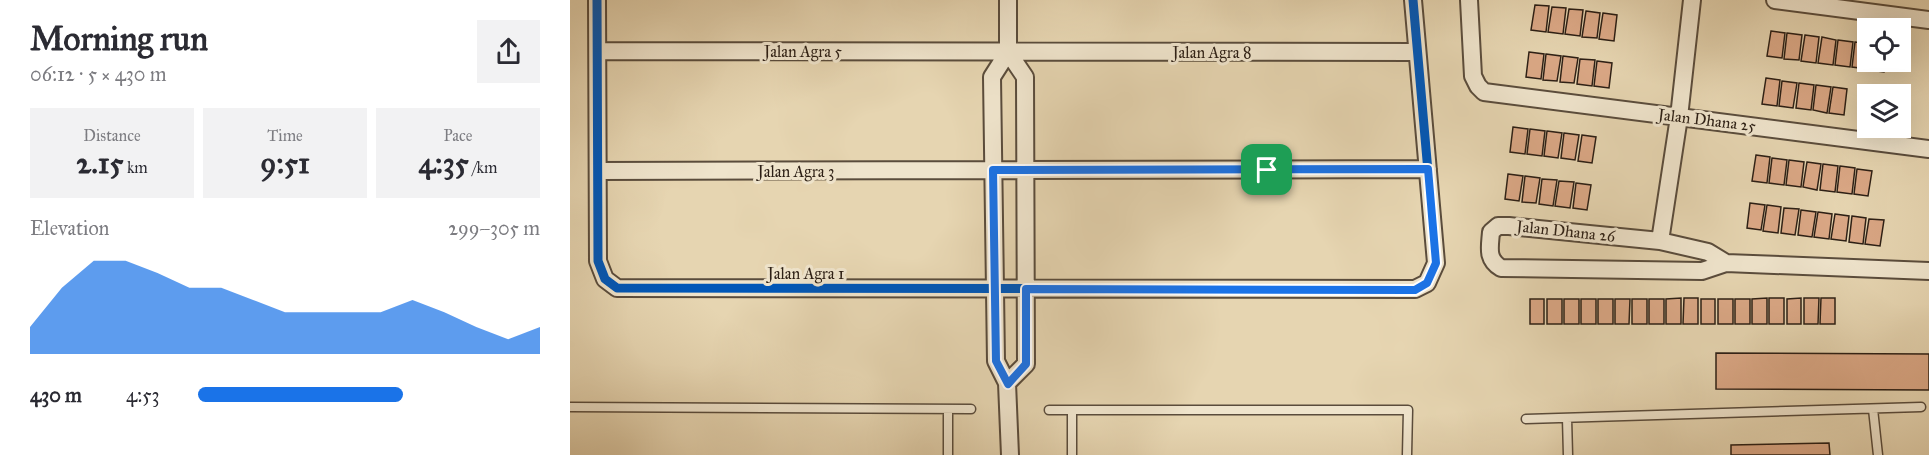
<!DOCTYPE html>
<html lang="en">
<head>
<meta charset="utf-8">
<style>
	:root { --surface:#fff; --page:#f2f2f3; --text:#2b2b33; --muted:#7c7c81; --accent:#1a73e8 }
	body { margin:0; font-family:"IM FELL Great Primer",serif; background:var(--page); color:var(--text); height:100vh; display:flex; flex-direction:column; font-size:22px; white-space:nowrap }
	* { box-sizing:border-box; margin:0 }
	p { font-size:20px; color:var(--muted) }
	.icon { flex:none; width:33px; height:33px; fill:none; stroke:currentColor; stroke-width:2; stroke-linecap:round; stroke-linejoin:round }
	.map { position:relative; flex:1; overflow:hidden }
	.panel { display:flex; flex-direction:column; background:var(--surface); width:570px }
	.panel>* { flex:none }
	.controls { position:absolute; left:1287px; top:18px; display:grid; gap:12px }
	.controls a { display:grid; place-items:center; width:54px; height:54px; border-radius:0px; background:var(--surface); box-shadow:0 6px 24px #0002; font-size:30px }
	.pin { position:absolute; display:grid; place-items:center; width:51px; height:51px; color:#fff; margin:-26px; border-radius:12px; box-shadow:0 3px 9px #0006 }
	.round { display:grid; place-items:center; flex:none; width:63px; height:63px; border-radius:0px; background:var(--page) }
	.overview { display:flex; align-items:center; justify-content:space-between; height:102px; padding:0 30px }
	h1 { font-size:33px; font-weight:700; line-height:45px }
	.figures { display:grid; grid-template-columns:repeat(3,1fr); gap:9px; height:102px; padding:6px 30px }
	.figures div { display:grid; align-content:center; border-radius:0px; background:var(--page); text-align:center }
	.figures b { font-size:30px; font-weight:700 }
	.figures small { font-size:16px; font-weight:400 }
	.figures p { font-size:16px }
	.chart { height:168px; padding:12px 30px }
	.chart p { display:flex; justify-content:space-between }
	.chart svg { width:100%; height:108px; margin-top:6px; fill:var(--accent); opacity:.7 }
	ul { padding:0 30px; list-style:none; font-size:20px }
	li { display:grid; grid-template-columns:96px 72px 1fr; align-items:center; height:45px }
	li i { height:15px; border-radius:8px; background:var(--accent) }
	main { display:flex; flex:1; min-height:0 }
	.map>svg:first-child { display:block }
	.building { fill:#dba886; stroke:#2c1f15; stroke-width:1.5 }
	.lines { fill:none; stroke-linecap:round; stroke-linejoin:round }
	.service-casing { stroke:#5a4c3c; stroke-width:11 }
	.minor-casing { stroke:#5a4c3c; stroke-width:20 }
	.service { stroke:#efe4cc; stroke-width:8 }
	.minor { stroke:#efe4cc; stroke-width:16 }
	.cycleway-casing { stroke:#efe4cc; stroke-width:13 }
	.cycleway { stroke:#0057b8; stroke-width:9 }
	.route-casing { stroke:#fff; stroke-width:12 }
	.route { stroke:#1a73e8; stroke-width:8 }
	.labels { text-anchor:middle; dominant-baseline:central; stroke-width:6; stroke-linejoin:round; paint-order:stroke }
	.street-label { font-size:16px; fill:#2c1f15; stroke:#efe4cc }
</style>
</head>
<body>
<main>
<section class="panel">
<div class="overview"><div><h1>Morning run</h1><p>06:12 · 5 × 430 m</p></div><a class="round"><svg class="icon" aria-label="share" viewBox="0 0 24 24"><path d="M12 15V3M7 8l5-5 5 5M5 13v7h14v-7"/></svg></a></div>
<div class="figures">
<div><p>Distance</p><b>2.15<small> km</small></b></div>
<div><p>Time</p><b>9:51</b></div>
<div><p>Pace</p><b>4:35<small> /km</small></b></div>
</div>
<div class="chart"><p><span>Elevation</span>299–305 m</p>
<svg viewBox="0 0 160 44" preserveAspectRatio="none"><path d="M0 44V33L10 17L20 6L30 6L40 11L50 17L60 17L70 22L80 27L90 27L100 27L110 27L120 22L130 27L140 33L150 38L160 33V44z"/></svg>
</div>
<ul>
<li><b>430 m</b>4:53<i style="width:60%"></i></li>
</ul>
</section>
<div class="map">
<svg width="1359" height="455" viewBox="0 0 1359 455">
	<rect width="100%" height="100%" fill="#e6d5b1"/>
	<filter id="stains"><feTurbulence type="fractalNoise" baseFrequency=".00333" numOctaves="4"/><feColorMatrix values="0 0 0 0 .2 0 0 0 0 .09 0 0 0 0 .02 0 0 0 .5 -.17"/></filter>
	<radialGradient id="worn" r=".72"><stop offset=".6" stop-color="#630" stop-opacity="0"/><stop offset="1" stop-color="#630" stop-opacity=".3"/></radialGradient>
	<path class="building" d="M965,5l14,1 -3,26 -15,-2z
		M982,7l14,1 -3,26 -15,-2z
		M999,9l14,1 -3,26 -15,-2z
		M1016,11l14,2 -3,25 -15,-1z
		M1033,13l14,2 -3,26 -15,-2z
		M1201,31l14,2 -3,25 -15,-2z
		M1217,33l15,2 -3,25 -15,-1z
		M1235,35l14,2 -3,26 -15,-2z
		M1252,37l14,3 -3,25 -15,-2z
		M1268,40l15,2 -3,25 -15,-2z
		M1285,42l13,2 -1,25 -15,-2z
		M959,52l15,2 -3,25 -15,-2z
		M976,54l15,2 -4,25 -14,-1z
		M993,56l15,2 -4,25 -14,-1z
		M1010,59l15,1 -3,26 -15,-2z
		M1027,61l15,2 -3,25 -15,-2z
		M1300,62h15l-1,10 -15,-2z
		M1196,78l14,2 -3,26 -15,-2z
		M1212,81l15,2 -4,25 -14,-2z
		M1229,83l15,2 -3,25 -15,-2z
		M1246,85l15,2 -4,26 -14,-3z
		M1263,87l14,2 -3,26 -15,-2z
		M943,127l15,2 -3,25 -15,-2z
		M960,129l15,2 -3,25 -15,-2z
		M977,131l15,2 -4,25 -14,-2z
		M994,133l15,2 -4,25 -14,-2z
		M1012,135l14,2 -4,26 -14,-2z
		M1186,155l14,2 -3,26 -15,-2z
		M1202,158l15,2 -3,25 -15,-2z
		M1219,160l15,2 -3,25 -15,-2z
		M1237,162l14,2 -4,26 -14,-3z
		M1253,164l15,2 -3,26 -15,-2z
		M1270,166l15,2 -3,26 -15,-2z
		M1287,169l15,2 -4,25 -14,-2z
		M938,174l15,2 -4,25 -14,-2z
		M955,176l15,2 -4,25 -14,-1z
		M972,179l15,1 -4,26 -14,-2z
		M989,181l15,1 -4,26 -15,-2z
		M1006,183l15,2 -4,25 -14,-2z
		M1180,203l15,2 -4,25 -14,-2z
		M1197,205l14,2 -3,26 -15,-2z
		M1214,208l15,1 -4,26 -14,-2z
		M1231,210l15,2 -4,25 -14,-2z
		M1248,212l14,2 -3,25 -15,-2z
		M1265,214l14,2 -3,25 -15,-2z
		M1282,216l14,2 -3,26 -14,-2z
		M1299,219l15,1 -4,26 -15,-2z
		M1111,298v26h-15v-25z
		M1114,298h14v26h-15z
		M1197,298v26h-15v-25z
		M1199,298h15v26h-15z
		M1231,298v26h-14v-25z
		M1234,298h15l-1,26h-14z
		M1251,298h14v26h-15z
		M960,299h14v25h-14z
		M977,299h15v25h-15z
		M994,299h15v25h-15z
		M1011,299h15v25h-15z
		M1028,299h15v25h-15z
		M1045,299h15l-1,25h-14z
		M1062,299h15v25h-15z
		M1079,299h15v25h-15z
		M1131,299h14v25h-14z
		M1148,299h15v25h-15z
		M1165,299h15v25h-15z
		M1146,353l213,1v36l-213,-1z
		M1259,443l1,12h-99v-10z"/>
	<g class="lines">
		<defs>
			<path id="service" d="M0,407l401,2
				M378,409v46
				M1303,409l5,46
				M479,410h359l-1,45
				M997,418l1,37
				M956,419l395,-12
				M502,455v-45"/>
			<path id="minor" d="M27,0l1,261 7,18 12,9 798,1 12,-6 9,-20 -23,-263
				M438,0v52l-16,25 4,284 11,22 3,72
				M899,0l4,76 5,10 6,6 445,57
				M1205,0l154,20
				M28,51l819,1
				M28,171l830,-2
				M1090,241l19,-124 13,-117
				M1156,263l-18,-11 -48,-11 -151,-15h-11l-7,6c-1,15 -5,27 10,36l201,3 24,-8 203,8
				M437,383l19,-19 -1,-287 -17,-25"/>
		</defs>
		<use href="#service" class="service-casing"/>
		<use href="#minor" class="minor-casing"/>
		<use href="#service" class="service"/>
		<use href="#minor" class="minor"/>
		<defs>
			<path id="cycleway" d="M27,0l1,261 7,18 12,9 798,1 12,-6 9,-20 -23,-263"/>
		</defs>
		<use href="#cycleway" class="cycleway-casing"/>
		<use href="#cycleway" class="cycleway"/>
	</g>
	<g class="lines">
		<defs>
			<path id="route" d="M858,169l8,94 -9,20 -12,7 -389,-1v75l-18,20 -12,-23 -3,-191z"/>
		</defs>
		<use href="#route" class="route-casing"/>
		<use href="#route" class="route"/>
	</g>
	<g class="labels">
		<g class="street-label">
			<text x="233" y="51">Jalan Agra 5</text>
			<text x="642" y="52">Jalan Agra 8</text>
			<text transform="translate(1137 120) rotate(7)">Jalan Dhana 25</text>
			<text x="226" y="171">Jalan Agra 3</text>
			<text transform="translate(996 231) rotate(6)">Jalan Dhana 26</text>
			<text x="236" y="273">Jalan Agra 1</text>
		</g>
	</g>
	<rect width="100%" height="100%" filter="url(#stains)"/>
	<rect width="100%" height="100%" fill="url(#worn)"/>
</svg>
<div class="controls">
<a><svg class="icon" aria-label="locate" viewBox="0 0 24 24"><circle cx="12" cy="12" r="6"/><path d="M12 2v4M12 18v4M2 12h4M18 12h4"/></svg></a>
<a><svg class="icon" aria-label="layers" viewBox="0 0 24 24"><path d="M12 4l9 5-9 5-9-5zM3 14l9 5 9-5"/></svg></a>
</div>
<div class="pin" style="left:697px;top:170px;background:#1e9e55"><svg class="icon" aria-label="arrive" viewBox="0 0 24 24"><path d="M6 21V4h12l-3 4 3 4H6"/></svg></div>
</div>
</main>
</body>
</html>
